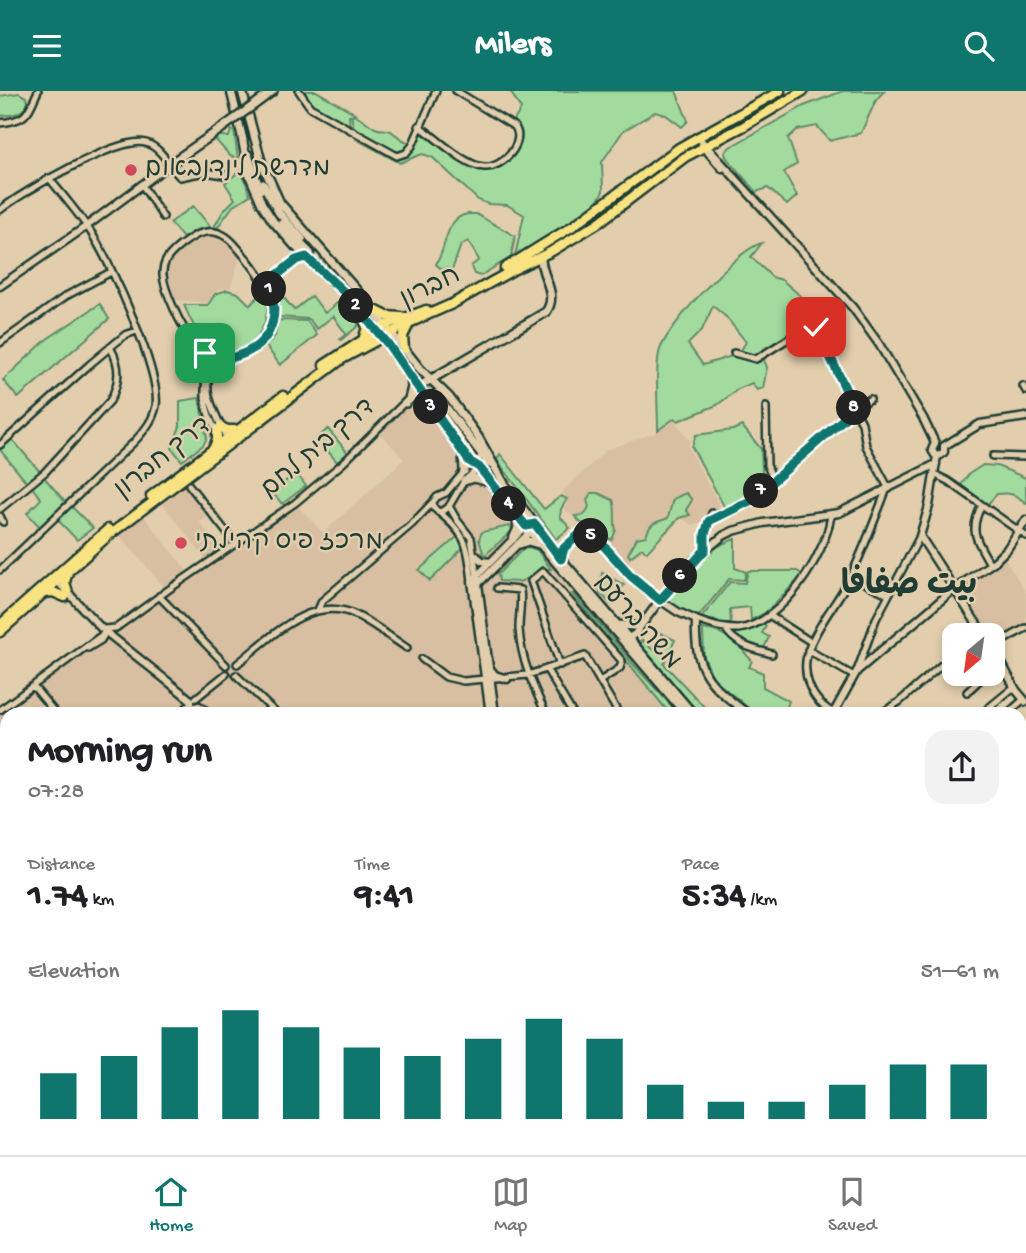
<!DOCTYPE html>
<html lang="en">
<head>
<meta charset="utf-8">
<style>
	:root { --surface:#fff; --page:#f2f2f2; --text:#202124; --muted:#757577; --line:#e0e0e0; --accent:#0f766e }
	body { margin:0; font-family:"Gochi Hand","Playpen Sans Arabic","Playpen Sans Hebrew",sans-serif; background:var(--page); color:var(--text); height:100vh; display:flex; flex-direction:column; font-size:26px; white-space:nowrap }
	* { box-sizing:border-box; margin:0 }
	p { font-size:23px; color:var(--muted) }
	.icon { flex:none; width:38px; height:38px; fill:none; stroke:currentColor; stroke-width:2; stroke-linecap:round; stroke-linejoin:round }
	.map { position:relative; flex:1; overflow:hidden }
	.drawer { position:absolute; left:0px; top:616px; width:1027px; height:448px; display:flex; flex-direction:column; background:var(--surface); border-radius:21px 21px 0 0; box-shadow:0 4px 10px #0003 }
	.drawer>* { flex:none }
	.needle { width:46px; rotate:209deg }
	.tools { position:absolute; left:942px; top:532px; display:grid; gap:14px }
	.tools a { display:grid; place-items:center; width:63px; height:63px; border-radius:14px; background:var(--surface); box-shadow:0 4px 10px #0003; font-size:35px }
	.pin { position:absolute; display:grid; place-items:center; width:60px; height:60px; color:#fff; margin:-30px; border-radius:14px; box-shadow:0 4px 10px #0006 }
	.km { position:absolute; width:35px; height:35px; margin:-18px; border-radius:50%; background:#222; color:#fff; font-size:19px; line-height:35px; text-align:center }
	.round { display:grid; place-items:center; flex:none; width:74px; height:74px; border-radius:21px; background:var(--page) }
	.headline { display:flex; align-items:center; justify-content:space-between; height:119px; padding:0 28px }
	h1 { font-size:38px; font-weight:700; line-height:52px }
	.metrics { display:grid; grid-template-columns:repeat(3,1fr); gap:10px; height:119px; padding:7px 28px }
	.metrics div { display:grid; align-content:center }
	.metrics b { font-size:35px; font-weight:700 }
	.metrics small { font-size:19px; font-weight:400 }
	.metrics p { font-size:19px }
	.chart { height:196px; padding:14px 28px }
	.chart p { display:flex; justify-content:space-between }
	.chart svg { width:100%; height:126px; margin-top:7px; stroke:var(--accent); stroke-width:6 }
	header { display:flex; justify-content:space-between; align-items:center; height:91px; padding:0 28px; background:var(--accent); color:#fff; font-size:32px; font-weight:700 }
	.dock { display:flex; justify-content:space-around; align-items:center; height:98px; border-top:2px solid var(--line); background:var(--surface); font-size:19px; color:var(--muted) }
	.dock a { display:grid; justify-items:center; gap:4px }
	.dock .active { color:var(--accent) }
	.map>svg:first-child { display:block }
	.built { fill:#d8bfa2 }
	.green { fill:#a3db9f; stroke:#618c6a; stroke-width:2 }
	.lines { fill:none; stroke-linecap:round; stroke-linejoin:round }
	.stream { stroke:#6990a8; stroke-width:2 }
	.secondary-tunnel { stroke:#bbb195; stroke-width:7; stroke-dasharray:7 3.5; stroke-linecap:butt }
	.minor-casing { stroke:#1f3d34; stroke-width:10 }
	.tertiary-casing { stroke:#1f3d34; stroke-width:11 }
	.secondary-casing { stroke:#1f3d34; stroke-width:12 }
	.trunk-casing { stroke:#1f3d34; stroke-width:13 }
	.minor { stroke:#e2cead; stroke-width:5 }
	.tertiary { stroke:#e2cead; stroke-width:6 }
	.secondary { stroke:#e2cead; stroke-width:7 }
	.trunk { stroke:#f8e281; stroke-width:8 }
	.secondary-bridge-casing { stroke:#1f3d34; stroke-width:12; stroke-linecap:butt }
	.secondary-bridge { stroke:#e2cead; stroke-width:7 }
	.route-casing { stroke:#fff; stroke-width:14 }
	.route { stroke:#0f766e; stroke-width:9 }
	.poi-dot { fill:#d1495b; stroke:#e2cead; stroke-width:2.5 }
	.labels { text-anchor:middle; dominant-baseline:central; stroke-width:5; stroke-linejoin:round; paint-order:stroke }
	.poi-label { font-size:26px; fill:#1f3d34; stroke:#e2cead; text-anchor:start }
	.street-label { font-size:26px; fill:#1f3d34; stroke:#e2cead }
	.district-label { font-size:33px; font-weight:bold; fill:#1f3d34; stroke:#e2cead }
</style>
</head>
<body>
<header><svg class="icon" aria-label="menu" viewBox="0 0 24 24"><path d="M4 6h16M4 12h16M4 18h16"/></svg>Milers<svg class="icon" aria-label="search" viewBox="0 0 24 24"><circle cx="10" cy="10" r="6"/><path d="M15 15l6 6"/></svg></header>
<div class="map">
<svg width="1026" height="1064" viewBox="0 0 1026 1064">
	<rect width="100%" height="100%" fill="#e2cead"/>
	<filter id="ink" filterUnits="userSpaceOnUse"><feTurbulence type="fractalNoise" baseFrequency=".0143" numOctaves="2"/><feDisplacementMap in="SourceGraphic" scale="14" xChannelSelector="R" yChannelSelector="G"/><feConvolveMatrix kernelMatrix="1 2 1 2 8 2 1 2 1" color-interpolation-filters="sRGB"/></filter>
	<g filter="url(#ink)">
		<path class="built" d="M204,145h12l8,4 16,17 -10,32 -7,-1 -7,4 -9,11 -32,-3 -9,-30 11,-17z
			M412,307l15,1 257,315h-677v45l-3,-2 3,3v194l-7,-5v-74l4,-4 -4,-6v-153l102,-77 193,-132 28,30 81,-74 -25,-27z
			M674,329l16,21 -2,6 33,61 -18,14 -11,3 -10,-7 -35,35 -4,-3 -19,15 -18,-19 -22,-17 -19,-20 4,-9 -7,-8 44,-42 51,-18z
			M182,390l27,33 -9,8 20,28 -14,10 -47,-61z
			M143,424l44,56 -23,16 -46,-53z
			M1005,467l21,35v31l-32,18 -2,-7h-3l-33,-47z"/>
		<path class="green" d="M304,0h12l40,23 -7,1 1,13 -39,-25z
			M510,0h166l12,30 -6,6 -16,-12 -11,-3 -32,19 -21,31 1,29 -3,6 -12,13 -18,12 -55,34 9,-41 -17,-10 -19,-1 -10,-4 -46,-43 -10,-3 -22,9 -44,-24 -5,-24c11,1 15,8 24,13 6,3 10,0 16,3 10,7 23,22 30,1 26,12 54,57 84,30 6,-4 11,-10 14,-17 5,-11 2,-15 -6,-23l8,-13z
			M843,0h41l-8,9 -15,33 -31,8 -13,-15 -20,4 -9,8 9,26 -13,8 13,24 -10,9 -19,-17 -12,4 -30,-35 -1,-5 5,-5 74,-41z
			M19,2l7,4 2,6c-6,12 -16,12 -28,13v-20z
			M231,39l3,1 4,28 -8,-3 -16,-18 4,-3 11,2z
			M241,79l9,25 -17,11 -16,22 -3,-1 10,-17 11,-11 -10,-16z
			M193,115l18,21 -15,3 -13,8 -13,-15z
			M468,123h8l39,22 -4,21 -31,19 -6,-2 -3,-8 8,-6 -11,-19 -7,4 -9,25 -6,-2 -4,2 -6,-6c12,-18 8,-46 32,-50z
			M762,152l-11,14 21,20 10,3 22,19 12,20 -53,32c-9,4 -14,5 -22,-1l5,-8 -20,-25 -13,-11 -11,24 -14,14 15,21 29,-9 22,6 10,-2 3,7 -4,21 -6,2 -5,-7 -14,6 -21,16 -39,16 -3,-3 -17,12c0,-20 -3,-59 1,-77 5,-24 79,-105 103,-110z
			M274,195l20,24 18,-14 13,17 17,-14 14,16 2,11 -17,14 -1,-1 6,-5 -13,-18 -16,13 -8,-10 -30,-2v-17z
			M227,199l11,3 12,12 15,-15c13,45 -33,84 -63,48 -8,-9 -13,-22 -18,-33h24l7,-11z
			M100,213l9,15 -91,79 -15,-18 44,-41z
			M279,229l28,1 10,14 -37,30 -14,-19 9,-10z
			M199,307l8,40 -4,7 -21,16 -10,-13 8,-22v-25z
			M742,335l19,23 1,22 4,10 -19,16 -22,11 -33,-61 4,-12 37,-5z
			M328,338l20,24 -11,9 -20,-24z
			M11,347l30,35 -13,11 -28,-34v-3z
			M500,363l44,55 17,-13 6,3 -6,10 -1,8 10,11 -14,11 -59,-79z
			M983,374l14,1 29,12v25c-10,-8 -15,-11 -29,-9l-10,11 -26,-20 8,-11z
			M296,382l10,13 -24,18 -10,-12z
			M43,385l24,28 -25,25 -15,-16 14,-14 -10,-13z
			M591,402h7l15,7c4,10 0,20 3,30l-4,10 -31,-17 -6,-7 9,-1 5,-8 -2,-7z
			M686,402l6,7 -6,10 4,5 -11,3 -32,34 -5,-4 -12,9 -2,-3 9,-16 9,-2c5,-15 8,-12 22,-18l5,-19z
			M70,414l23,23 -16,12 -21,-22z
			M509,435l5,3 -30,27 -5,-17 3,-7z
			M457,446l7,10 -34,34 -11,-11z
			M735,448v29l11,4 -2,8 -15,-1 -31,38c-13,-4 -23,-8 -31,-19l1,-3c23,-27 32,-44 67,-56z
			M529,456l8,3 14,19h-8l-12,10 -2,-1 -10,4 -20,-1 -1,-7 25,-25z
			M748,480h49l6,4 -38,38 -14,7 -1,-13 -20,2 1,15 -30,-6 29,-36 15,1z
			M602,482l22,12 -13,19 -11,-11z
			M574,502l59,71 46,50h-9l-98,-120z
			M763,533l3,2 -4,7 7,4 -5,11 -24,-8 -9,-9 11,1z
			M703,538c26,4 32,12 49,32l-3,6 14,6v14l26,14 -4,11 2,2h-31l-42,-34 -10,-23z
			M658,541l17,8 -11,24 47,50h-12l-60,-70 3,-4 11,10z
			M4,928l3,3v41l-7,10v-50z
			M339,1057h76l3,7h-77z
			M647,1057h60l2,1 -3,6h-58z"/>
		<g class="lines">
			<path class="stream" d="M1020,809l6,3"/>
			<path class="secondary-tunnel" d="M312,159l56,59
				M424,287l12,16
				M419,291l12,16"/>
			<defs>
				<path id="minor" d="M299,0l11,16 87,49 9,-3 6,-7 24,-55
					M0,32c28,-3 27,-9 38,-32
					M419,35c17,11 46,40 65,41 18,2 42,-24 31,-40l-59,-36
					M142,94l21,32
					M0,119c22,-18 120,-75 146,-67 16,5 23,23 34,34l25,-5 19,3
					M266,193l30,-24 10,-3
					M0,252l66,-47 45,-24
					M207 267a6 6 0 1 1 12 0a6 6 0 1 1-12 0Z
					M734,262l22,6 53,-33 7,1 46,96 4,23 23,43
					M207,268c-3,-9 -11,-13 -16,-21 -10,-11 -27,-48 -28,-63 -1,-14 8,-22 18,-30 11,-8 20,-15 34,-13 15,3 23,17 32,27 18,23 41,52 17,81 -12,15 -31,13 -47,23
					M208,270c-4,29 -7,44 9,71
					M216,272c-21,27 4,54 11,78
					M1023,295l3,5
					M406,313l16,-14
					M766,316l1,58 6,15
					M0,354l89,-80 36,-30 12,-4
					M993,365l33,1
					M934,383l14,7 78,55
					M189,394l46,58
					M982,414c-14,26 -5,36 8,59
					M449,415l8,14 14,18 6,38
					M0,418l45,-37 65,-71c10,-19 11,-35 0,-54
					M440,421l8,-4 16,-27 25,-22
					M0,425l3,6
					M709,430c64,-24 105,-85 161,-122
					M704,459l1,-16 7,-21
					M561,468l3,-11 19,-17 21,15 27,30 29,24
					M0,479l134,-128c10,-11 19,-21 22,-36 5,-34 -44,-140 -64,-172 -12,-19 -28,-37 -43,-56
					M851,486l37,17
					M472,490c-5,-41 -6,-47 -38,-73l-1,-6 4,-5 9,-4 21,-25 18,-14
					M497,497l23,2c2,13 -1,26 -1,39 2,31 14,57 27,85
					M159,505l67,69
					M318,519l4,-9 90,-77 20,-21
					M769,524l42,27
					M696,529c13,4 28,10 43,9 43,-6 87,-74 92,-114
					M725,537c11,18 29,21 47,26
					M104,538l12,-1 52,-38 127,-87 48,-40 68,-67
					M974,544l6,-4
					M993,555l33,-18
					M88,557l13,-8 5,-8
					M808,559l46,26
					M422,568l24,18 17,4 65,-6 57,-19 34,58
					M237,573c32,-25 74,-71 119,-49 18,9 34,22 51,33
					M560,574l-29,-84 12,-10 79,90 -2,7 -20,13
					M547,579l26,44
					M857,580l19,-52 44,-83
					M236,584l41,39
					M33,595l23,28
					M967,601l14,-13 2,-5
					M196,607l30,-24
					M0,619l106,-78
					M181,623l8,-9
					M836,623c-26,-12 -37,-42 -26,-68 10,-25 29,-46 41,-70 13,-28 24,-57 35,-85
					M880,623l19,-12 55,-48
					M981,623l33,-27
					M1007,623l17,-15
					M1020,646l6,-8
					M0,786l7,-6
					M1020,837l6,-6
					M1020,843l6,8
					M1020,873l3,-3
					M0,917l7,7
					M816,1057l7,7
					M850,1057l4,7
					M95,1064l16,-7
					M267,1064h29
					M300,1064l3,-5 8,-2
					M490,1064l10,-7
					M761,1064l4,-7
					M798,1064l4,-7
					M831,1064l8,-7
					M958,1064v-7"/>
				<path id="tertiary" d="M698,46l155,171 26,36 44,74 12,25
					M702,54l20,23
					M0,195l84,-58 86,-64
					M935,352l-3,7 3,5 4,1 5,-4v-6l36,-22 46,-7
					M937,365l-8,50 -9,30 64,99
					M474,463l8,7 8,1
					M477,485l18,138
					M53,488l4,2 44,47 90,72
					M478,493l55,-55
					M660,509l18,12 18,8c-2,52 13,64 52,94
					M625,549l10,-6 25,-34 34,-40 29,-24 10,-5 30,-8 76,-10 97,-49
					M992,554l24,45 10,12
					M491,579l4,5 12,4
					M191,609v8l8,-2
					M199,615l11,8
					M490,623l-18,-133 54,-55 4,-1
					M833,623l24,-43 96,-81 42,-29 12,-12 19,-29
					M1020,757l6,3
					M0,860l7,5
					M0,1058l7,-8
					M3,1064l5,-7
					M579,1064l8,-7"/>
				<path id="secondary" d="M231,0l12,49
					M242,0l19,70 19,42 86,98 54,68 29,28 29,40 28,50
					M254,14l19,-14
					M242,46l7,37 13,30 11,17 22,25 48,45 46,53 73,107 17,16
					M248,64l12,35
					M170,73l52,-36
					M263,93l16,29 23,26
					M281,133l29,29
					M418,296l128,-75c13,-18 -5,-35 -5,-54
					M436,303l53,70
					M431,307l48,69 63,79 144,168
					M409,308l3,-12 -1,-10
					M463,364l1,16
					M464,390l10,-3 16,4
					M505,394l56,74 132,155
					M513,448l5,-11 -2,-12
					M520,453l8,-3 14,4
					M618,534l17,1
					M884,1057l4,7"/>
				<path id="trunk" d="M505,177l68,-42 106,-78 101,-57
					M373,218l14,7 14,1
					M360,220l7,16 -3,10
					M404,258l-1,-13 7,-14
					M324,274l62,-40 40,-15
					M220,336l8,3h8
					M214,356l3,-7v-9
					M151,405l132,-100
					M45,502l8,-1 12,5
					M68,502l-3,-11 3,-10
					M2,532l106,-94
					M0,541l109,-97 233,-176 69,-37 41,-18 61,-34 39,-19 46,-28 87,-66 59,-31 59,-35"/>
			</defs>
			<use href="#minor" class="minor-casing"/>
			<use href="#tertiary" class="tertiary-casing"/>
			<use href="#secondary" class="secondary-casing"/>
			<use href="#trunk" class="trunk-casing"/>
			<use href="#minor" class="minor"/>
			<use href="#tertiary" class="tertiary"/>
			<use href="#secondary" class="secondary"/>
			<use href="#trunk" class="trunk"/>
			<defs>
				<path id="secondary-bridge" d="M222,37l32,-23"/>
			</defs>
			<use href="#secondary-bridge" class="secondary-bridge-casing"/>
			<use href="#secondary-bridge" class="secondary-bridge"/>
		</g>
	</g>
	<g class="lines" filter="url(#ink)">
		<defs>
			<path id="route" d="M205,262l3,8 5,3c12,-5 25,-7 36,-13 25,-13 32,-43 17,-67l30,-24 10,-3 37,34 45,53 74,107 7,10 10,6 47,59 9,-2 26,35 3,-11 19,-17 21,15 27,30 29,24 45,-50v-16l4,-13 41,-20 105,-92 -39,-82"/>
		</defs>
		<use href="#route" class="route-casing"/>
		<use href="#route" class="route"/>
	</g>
	<g class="poi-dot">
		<circle cx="131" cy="79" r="7"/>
		<circle cx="181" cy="452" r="7"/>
	</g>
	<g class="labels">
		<g class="poi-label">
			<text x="145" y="79">מדרשת לינדנבאום</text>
			<text x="195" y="452">מרכז פיס קהילתי</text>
		</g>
		<g class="street-label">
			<text transform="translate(431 198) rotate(-26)">חברון</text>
			<text transform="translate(319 359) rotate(-40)">דרך בית לחם</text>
			<text transform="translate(164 368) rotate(-38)">דרך חברון</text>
			<text transform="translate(636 532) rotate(49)">משה ברעם</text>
		</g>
		<g class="district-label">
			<text x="909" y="496">بيت صفافا</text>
		</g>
	</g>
</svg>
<div class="tools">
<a><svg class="needle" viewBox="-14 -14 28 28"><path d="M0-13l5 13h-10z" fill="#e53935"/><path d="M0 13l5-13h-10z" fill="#757577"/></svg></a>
</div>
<div class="pin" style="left:205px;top:262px;background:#1e9e55"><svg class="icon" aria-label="arrive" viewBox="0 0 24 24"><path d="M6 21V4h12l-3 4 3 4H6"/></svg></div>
<div class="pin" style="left:816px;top:236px;background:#d93025"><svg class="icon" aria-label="check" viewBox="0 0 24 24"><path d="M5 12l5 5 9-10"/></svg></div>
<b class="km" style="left:269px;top:198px">1</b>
<b class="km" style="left:356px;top:215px">2</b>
<b class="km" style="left:431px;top:316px">3</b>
<b class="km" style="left:509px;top:413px">4</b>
<b class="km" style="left:591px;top:445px">5</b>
<b class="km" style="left:680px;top:485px">6</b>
<b class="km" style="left:761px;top:400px">7</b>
<b class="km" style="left:854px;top:317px">8</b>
<section class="drawer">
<div class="headline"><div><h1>Morning run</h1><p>07:28</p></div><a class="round"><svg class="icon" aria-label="share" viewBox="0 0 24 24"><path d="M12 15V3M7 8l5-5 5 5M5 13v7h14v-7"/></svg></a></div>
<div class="metrics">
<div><p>Distance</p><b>1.74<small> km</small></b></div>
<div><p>Time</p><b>9:41</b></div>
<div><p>Pace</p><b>5:34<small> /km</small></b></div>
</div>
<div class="chart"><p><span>Elevation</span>51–61 m</p>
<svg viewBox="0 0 160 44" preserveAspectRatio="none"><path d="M5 44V28M15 44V22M25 44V12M35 44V6M45 44V12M55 44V19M65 44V22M75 44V16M85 44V9M95 44V16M105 44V32M115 44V38M125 44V38M135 44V32M145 44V25M155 44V25"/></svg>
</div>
</section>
</div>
<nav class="dock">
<a class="active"><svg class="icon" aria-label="home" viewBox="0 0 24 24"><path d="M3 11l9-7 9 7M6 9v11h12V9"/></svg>Home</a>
<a><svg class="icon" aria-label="map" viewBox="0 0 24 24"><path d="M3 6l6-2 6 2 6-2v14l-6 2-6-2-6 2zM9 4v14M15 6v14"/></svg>Map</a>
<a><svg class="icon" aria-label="saved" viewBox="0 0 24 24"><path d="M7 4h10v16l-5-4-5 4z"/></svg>Saved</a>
</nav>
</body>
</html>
